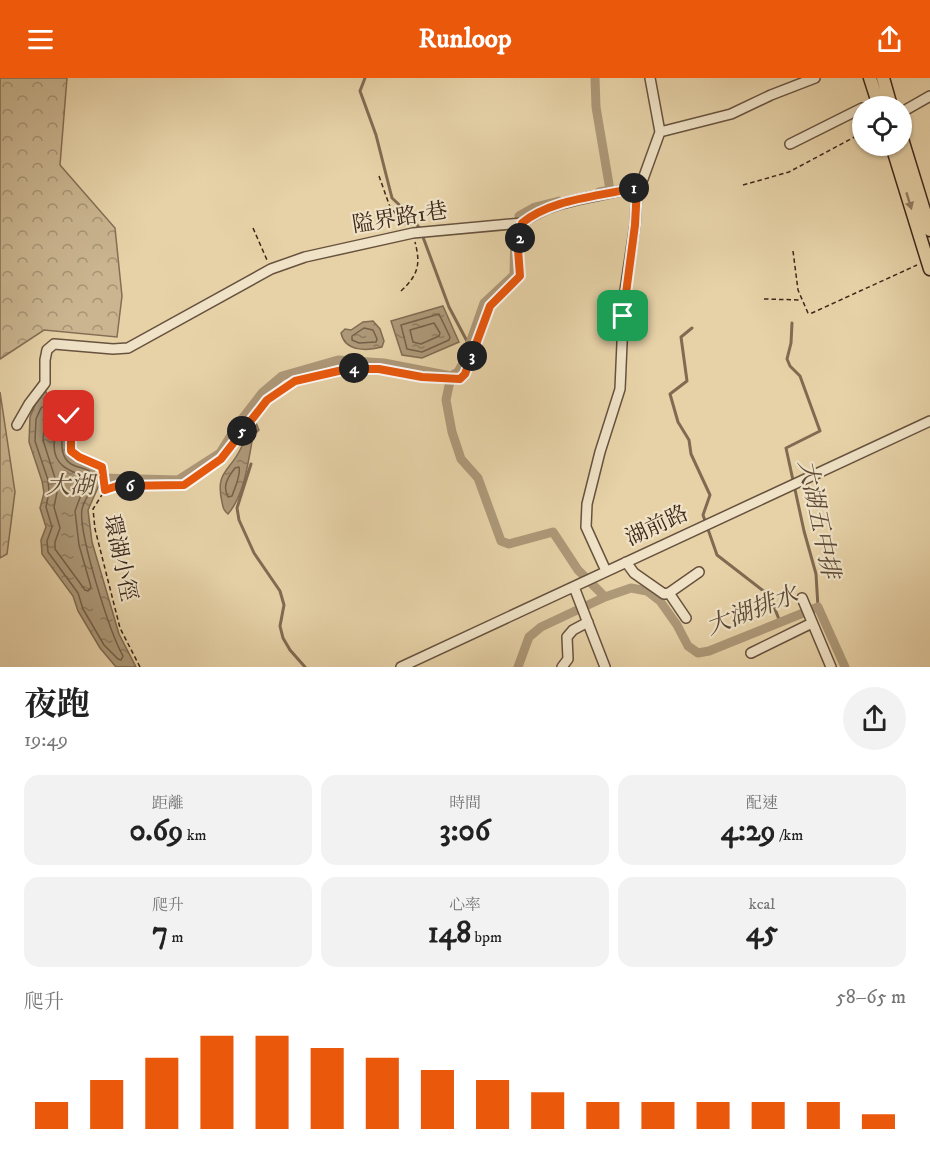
<!DOCTYPE html>
<html lang="zh-TW">
<head>
<meta charset="utf-8">
<style>
	:root { --surface:#fff; --page:#f2f2f2; --text:#222; --muted:#767676; --accent:#ea580c }
	body { margin:0; font-family:"IM FELL DW Pica","Noto Serif TC",serif; background:var(--page); color:var(--text); height:100vh; display:flex; flex-direction:column; font-size:22px; white-space:nowrap }
	* { box-sizing:border-box; margin:0 }
	p { font-size:20px; color:var(--muted) }
	.icon { flex:none; width:33px; height:33px; fill:none; stroke:currentColor; stroke-width:2; stroke-linecap:round; stroke-linejoin:round }
	.map { position:relative; height:589px; overflow:hidden }
	.details { display:flex; flex-direction:column; background:var(--surface); flex:1 }
	.details>* { flex:none }
	.controls { position:absolute; left:852px; top:18px; display:grid; gap:12px }
	.controls a { display:grid; place-items:center; width:60px; height:60px; border-radius:50%; background:var(--surface); box-shadow:0 2px 4px #0004; font-size:30px }
	.pin { position:absolute; display:grid; place-items:center; width:51px; height:51px; color:#fff; margin:-26px; border-radius:12px; box-shadow:0 3px 9px #0006 }
	.km { position:absolute; width:30px; height:30px; margin:-15px; border-radius:50%; background:#222; color:#fff; font-size:16px; line-height:30px; text-align:center }
	.round { display:grid; place-items:center; flex:none; width:63px; height:63px; border-radius:32px; background:var(--page) }
	.head { display:flex; align-items:center; justify-content:space-between; height:102px; padding:0 24px }
	h1 { font-size:33px; font-weight:700; line-height:45px }
	.figures { display:grid; grid-template-columns:repeat(3,1fr); gap:9px; height:102px; padding:6px 24px }
	.figures div { display:grid; align-content:center; border-radius:15px; background:var(--page); text-align:center }
	.figures b { font-size:30px; font-weight:700 }
	.figures small { font-size:16px; font-weight:400 }
	.figures p { font-size:16px }
	.chart { height:168px; padding:12px 24px }
	.chart p { display:flex; justify-content:space-between }
	.chart svg { width:100%; height:108px; margin-top:6px; stroke:var(--accent); stroke-width:6 }
	header { display:flex; justify-content:space-between; align-items:center; height:78px; padding:0 24px; background:var(--accent); color:#fff; font-size:27px; font-weight:700 }
	.map>svg:first-child { display:block }
	.forest { fill:url(#forest-crowns); stroke:#836e55; stroke-width:1.5 }
	.water { fill:url(#water-ripples); stroke:#806b52; stroke-width:1.5 }
	.lines { fill:none; stroke-linecap:round; stroke-linejoin:round }
	.shore { stroke:#746049; stroke-width:1.5 }
	.stream { stroke:#806b52; stroke-width:3 }
	.canal { stroke:#ad9878; stroke-width:9 }
	.minor-casing { stroke:#67523e; stroke-width:12 }
	.major-casing { stroke:#3c271a; stroke-width:15 }
	.path { stroke:#3c271a; stroke-width:1.5; stroke-dasharray:4.5 3; stroke-linecap:butt }
	.minor { stroke:#efe2c6; stroke-width:9 }
	.major { stroke:#e7d2a8; stroke-width:12 }
	.oneway { fill:#927c61 }
	.route-casing { stroke:#fff; stroke-width:12 }
	.route { stroke:#ea580c; stroke-width:8 }
	.labels { text-anchor:middle; dominant-baseline:central; stroke-width:4.5; stroke-linejoin:round; paint-order:stroke }
	.street-label { font-size:22px; fill:#3c271a; stroke:#efe2c6 }
	.water-label { font-size:24px; font-style:italic; fill:#5e4936; stroke:#efe2c6 }
</style>
</head>
<body>
<header><svg class="icon" aria-label="menu" viewBox="0 0 24 24"><path d="M4 6h16M4 12h16M4 18h16"/></svg>Runloop<svg class="icon" aria-label="share" viewBox="0 0 24 24"><path d="M12 15V3M7 8l5-5 5 5M5 13v7h14v-7"/></svg></header>
<div class="map">
<svg width="930" height="589" viewBox="0 0 930 589">
	<defs>
		<pattern id="forest-crowns" width="20" height="18" patternUnits="userSpaceOnUse" patternTransform="scale(1.5)"><rect width="20" height="18" fill="#cab590"/><path d="M2 6a3 3 0 1 1 6 0M12 15a3 3 0 1 1 6 0" fill="none" stroke="#a59375"/></pattern>
		<pattern id="water-ripples" width="26" height="14" patternUnits="userSpaceOnUse" patternTransform="scale(1.5)"><rect width="26" height="14" fill="#ad9878"/><path d="M2 4q2-2 4 0t4 0M15 11q2-2 4 0t4 0" fill="none" stroke="#8e7c62"/></pattern>
	</defs>
	<rect width="100%" height="100%" fill="#e7d2a8"/>
	<filter id="stains"><feTurbulence type="fractalNoise" baseFrequency=".00333" numOctaves="4"/><feColorMatrix values="0 0 0 0 .2 0 0 0 0 .09 0 0 0 0 .02 0 0 0 .5 -.17"/></filter>
	<radialGradient id="worn" r=".72"><stop offset=".6" stop-color="#630" stop-opacity="0"/><stop offset="1" stop-color="#630" stop-opacity=".3"/></radialGradient>
	<path class="forest" d="M0,0h67l-7,87 55,63 7,68 -5,41 -73,-7 -44,29z
		M0,314l15,100 -8,62 -7,4z"/>
	<path class="water" d="M443,228l16,36 -37,16 -20,-3 -11,-34z
		M373,243l7,8 4,12 -2,6c-15,4 -37,5 -41,-14l4,-4 6,1 12,-8z
		M41,313l5,1c6,16 15,16 20,27 6,9 2,23 2,33 9,10 21,10 30,18l2,13 -12,27 4,32 27,92 17,33h-20l-16,-19 -22,-37 -5,-15 -31,-42 -1,-14 5,-13 -6,-19 4,-15 -2,-12 -13,-39 1,-25z
		M252,345h4l3,7 -6,6c-5,26 -8,58 -25,78 -5,-4 -5,-7 -6,-12 -7,-30 7,-30 18,-52 5,-9 7,-18 12,-27z"/>
	<g class="lines">
		<path class="shore" d="M439,236l11,23 -1,3 -27,12 -15,-3 -6,-24z
			M434,245l6,10 -1,3 -18,8 -8,-2 -3,-12z
			M364,250l9,2 4,9 -1,3 -17,1 -7,-3v-4z
			M44,328l17,16c3,14 -4,33 10,42 8,5 16,3 22,10 4,13 -8,22 -11,35 -4,24 28,124 41,147l-2,4 -3,-1 -14,-14 -21,-36 -5,-16 -30,-41 -1,-11 5,-14 -6,-20 3,-15 -1,-12 -13,-39 1,-22 5,-11z
			M45,342h3l6,6c2,7 1,12 0,19 0,20 14,26 31,31l2,3 -12,32 4,34 12,42 -3,4 -3,-1 -30,-41v-7l5,-14 -6,-21 3,-15 -2,-14 -12,-38z
			M239,389c2,9 -4,20 -7,29l-4,1c-6,-11 0,-20 7,-29z"/>
		<path class="stream" d="M365,0l-5,13 16,44 16,63 17,16 11,15 29,78 20,38
			M792,245l-1,20 -4,16 3,7 10,10 20,55 -34,17 18,83 12,43 2,33
			M692,250l-11,9 6,44 -17,13 8,28 11,18 2,14 19,41 -7,20 14,40 53,41 10,26
			M251,386l-14,44 2,12 15,33 26,38 4,14 -4,21 3,12 7,12 15,17"/>
		<path class="canal" d="M595,0l1,29 14,83 -11,2
			M519,138l16,-9 24,-6
			M451,298l-5,24 6,32 9,27 17,19 23,63 8,3 44,-12 25,38 27,27
			M451,298l7,-4 5,-9 21,-60 30,-28 1,-49
			M101,400l77,2 42,-27 18,-29 24,-31 20,-17 56,-16 46,3 67,13
			M518,589l11,-30 12,-10 64,-30 26,-9 16,3 13,10 17,24 11,21 10,7 11,-2 109,-44 27,60"/>
		<defs>
			<path id="minor" d="M650,0l10,54
				M902,34l28,-16
				M790,66l72,-36
				M17,347l12,-21 16,-21v-23l2,-10 7,-6 59,5 15,-1 143,-79 34,-12 108,-24 109,-10c31,-24 78,-26 115,-36l6,-8 17,-47 71,-18 40,-19 44,-17
				M626,484l8,11 30,21 5,-1 30,-21
				M606,493l-20,-44 1,-23 13,-52 20,-63 4,-92 11,-72 2,-38
				M574,509l31,80
				M669,515l17,25
				M802,520l29,69
				M751,575l61,-30
				M401,589l529,-246
				M562,589l6,-8 -1,-22 6,-7 15,-8"/>
			<path id="major" d="M870,0l9,28
				M883,0l8,28
				M902,61l28,91
				M892,68l38,123"/>
		</defs>
		<use href="#minor" class="minor-casing"/>
		<use href="#major" class="major-casing"/>
		<path class="path" d="M379,98l11,31 16,18
			M743,107l46,-13 73,-39
			M253,150l14,32
			M793,173l5,39 10,23h4l105,-48
			M401,213c17,-16 20,-26 14,-49
			M764,221l37,1
			M49,315c5,12 14,13 20,23 6,9 2,25 2,35l8,6 23,10 3,22
			M140,589l-20,-39 -25,-99 -2,-20 12,-19 12,-4 67,-1 37,-26 46,-59 16,-12 12,-7 52,-13 32,1 43,8 38,2 5,-5 25,-68 30,-30 -2,-27 2,-17"/>
		<use href="#minor" class="minor"/>
		<use href="#major" class="major"/>
	</g>
	<defs><path id="oneway-solid" d="M-6-.8H1V-3.2L6.5 0L1 3.2V.8H-6Z" transform="scale(1.5)"/></defs>
	<use class="oneway" href="#oneway-solid" transform="translate(909 123) rotate(73)"/>
	<g class="lines">
		<defs>
			<path id="route" d="M69,338l2,7v28l8,6 23,10 3,23 12,-4 67,-1 37,-26 46,-59 28,-19 52,-12h32l43,8 38,2 5,-5 25,-68 30,-30 -2,-27 4,-26c31,-25 78,-26 115,-36l-2,38 -12,91"/>
		</defs>
		<use href="#route" class="route-casing"/>
		<use href="#route" class="route"/>
	</g>
	<g class="labels">
		<g class="street-label">
			<text transform="translate(400 140) rotate(-9)">隘界路1巷</text>
			<text transform="translate(657 448) rotate(-25)">湖前路</text>
			<text transform="translate(120 480) rotate(78)">環湖小徑</text>
		</g>
		<g class="water-label">
			<text x="70" y="408">大湖</text>
			<text transform="translate(818 441) rotate(78)">大湖五中排</text>
			<text transform="translate(752 533) rotate(-21)">大湖排水</text>
		</g>
	</g>
	<rect width="100%" height="100%" filter="url(#stains)"/>
	<rect width="100%" height="100%" fill="url(#worn)"/>
</svg>
<div class="controls">
<a><svg class="icon" aria-label="locate" viewBox="0 0 24 24"><circle cx="12" cy="12" r="6"/><path d="M12 2v4M12 18v4M2 12h4M18 12h4"/></svg></a>
</div>
<div class="pin" style="left:623px;top:238px;background:#1e9e55"><svg class="icon" aria-label="arrive" viewBox="0 0 24 24"><path d="M6 21V4h12l-3 4 3 4H6"/></svg></div>
<div class="pin" style="left:69px;top:338px;background:#d93025"><svg class="icon" aria-label="check" viewBox="0 0 24 24"><path d="M5 12l5 5 9-10"/></svg></div>
<b class="km" style="left:634px;top:110px">1</b>
<b class="km" style="left:520px;top:160px">2</b>
<b class="km" style="left:472px;top:278px">3</b>
<b class="km" style="left:354px;top:290px">4</b>
<b class="km" style="left:242px;top:353px">5</b>
<b class="km" style="left:130px;top:408px">6</b>
</div>
<section class="details">
<div class="head"><div><h1>夜跑</h1><p>19:49</p></div><a class="round"><svg class="icon" aria-label="share" viewBox="0 0 24 24"><path d="M12 15V3M7 8l5-5 5 5M5 13v7h14v-7"/></svg></a></div>
<div class="figures">
<div><p>距離</p><b>0.69<small> km</small></b></div>
<div><p>時間</p><b>3:06</b></div>
<div><p>配速</p><b>4:29<small> /km</small></b></div>
</div>
<div class="figures">
<div><p>爬升</p><b>7<small> m</small></b></div>
<div><p>心率</p><b>148<small> bpm</small></b></div>
<div><p>kcal</p><b>45</b></div>
</div>
<div class="chart"><p><span>爬升</span>58–65 m</p>
<svg viewBox="0 0 160 44" preserveAspectRatio="none"><path d="M5 44V33M15 44V24M25 44V15M35 44V6M45 44V6M55 44V11M65 44V15M75 44V20M85 44V24M95 44V29M105 44V33M115 44V33M125 44V33M135 44V33M145 44V33M155 44V38"/></svg>
</div>
</section>
</body>
</html>
